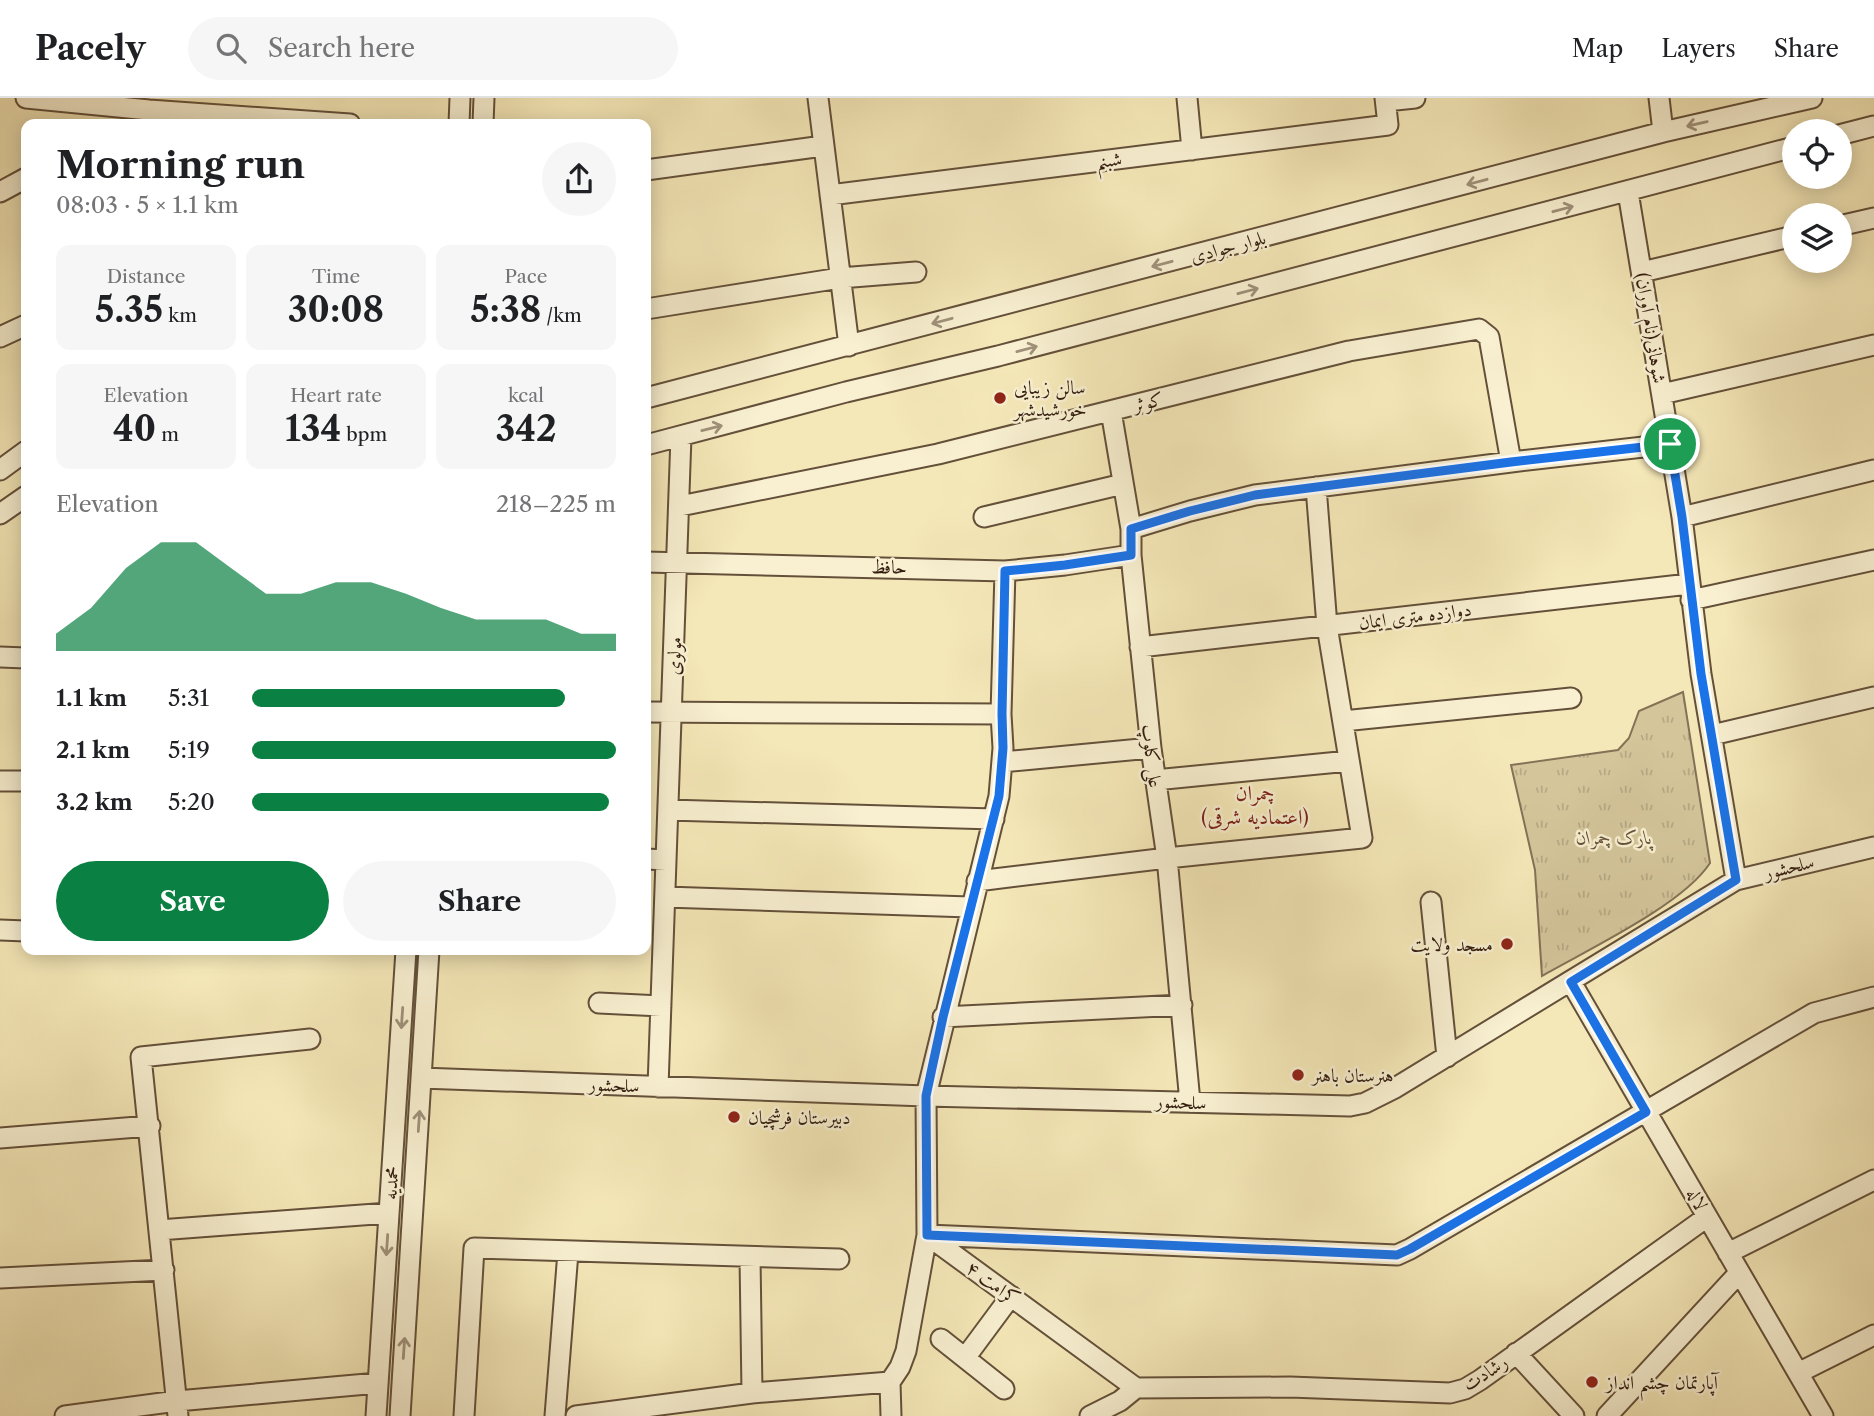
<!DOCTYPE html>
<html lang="en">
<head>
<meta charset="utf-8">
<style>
	:root { --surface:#fff; --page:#f6f6f6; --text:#202124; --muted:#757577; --line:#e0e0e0; --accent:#0b8043 }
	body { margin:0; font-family:"Libre Caslon Text",Amiri,serif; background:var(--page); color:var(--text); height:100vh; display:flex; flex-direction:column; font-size:26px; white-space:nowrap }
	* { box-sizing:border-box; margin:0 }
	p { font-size:23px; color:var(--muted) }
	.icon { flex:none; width:38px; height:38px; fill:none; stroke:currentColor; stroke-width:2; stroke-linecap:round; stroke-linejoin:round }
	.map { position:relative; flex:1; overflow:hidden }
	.sheet { position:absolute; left:21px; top:21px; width:630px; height:836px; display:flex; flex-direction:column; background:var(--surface); border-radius:14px; box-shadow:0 4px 18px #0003 }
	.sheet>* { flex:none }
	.buttons { position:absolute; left:1782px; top:21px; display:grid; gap:14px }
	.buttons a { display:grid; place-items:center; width:70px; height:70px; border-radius:50%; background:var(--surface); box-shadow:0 4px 18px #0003; font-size:35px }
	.pin { position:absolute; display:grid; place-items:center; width:60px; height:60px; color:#fff; margin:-30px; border:4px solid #fff; border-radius:50%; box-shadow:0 2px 7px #0007 }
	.round { display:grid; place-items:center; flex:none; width:74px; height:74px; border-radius:37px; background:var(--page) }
	.summary { display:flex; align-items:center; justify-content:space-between; height:119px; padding:0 35px }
	h1 { font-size:38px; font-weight:700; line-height:52px }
	.figures { display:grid; grid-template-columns:repeat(3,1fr); gap:10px; height:119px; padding:7px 35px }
	.figures div { display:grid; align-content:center; border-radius:14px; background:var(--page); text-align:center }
	.figures b { font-size:35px; font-weight:700 }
	.figures small { font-size:19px; font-weight:400 }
	.figures p { font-size:19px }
	.chart { height:196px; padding:14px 35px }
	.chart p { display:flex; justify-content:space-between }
	.chart svg { width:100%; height:126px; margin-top:7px; fill:var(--accent); opacity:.7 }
	.cta { display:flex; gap:14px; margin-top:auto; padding:14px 35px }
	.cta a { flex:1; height:80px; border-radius:42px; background:var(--accent); color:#fff; font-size:28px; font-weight:700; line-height:80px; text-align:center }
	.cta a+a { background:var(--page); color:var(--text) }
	ul { padding:0 35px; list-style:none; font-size:23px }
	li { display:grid; grid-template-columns:112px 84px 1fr; align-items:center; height:52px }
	li i { height:18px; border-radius:9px; background:var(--accent) }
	header { display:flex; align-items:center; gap:42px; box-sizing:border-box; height:98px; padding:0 35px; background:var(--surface); border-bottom:2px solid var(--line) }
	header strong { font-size:33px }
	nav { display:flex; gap:38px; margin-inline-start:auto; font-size:24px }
	.search { width:490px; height:63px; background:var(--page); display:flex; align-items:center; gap:18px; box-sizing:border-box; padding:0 24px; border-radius:38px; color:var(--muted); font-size:26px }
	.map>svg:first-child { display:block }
	.park { fill:url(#park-tufts); stroke:#847156; stroke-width:2 }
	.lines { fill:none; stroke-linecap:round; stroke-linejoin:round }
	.minor-casing { stroke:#64503a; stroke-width:23 }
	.minor { stroke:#f8f0d1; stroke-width:19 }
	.oneway { stroke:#9f917a }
	.route-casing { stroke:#fff; stroke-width:14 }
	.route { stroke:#1a73e8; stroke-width:9 }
	.poi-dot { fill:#8f2418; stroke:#f8f0d1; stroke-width:2.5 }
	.labels { text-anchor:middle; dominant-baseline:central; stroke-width:5; stroke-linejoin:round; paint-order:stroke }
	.street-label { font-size:19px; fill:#331d10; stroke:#f8f0d1 }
	.poi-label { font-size:19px; fill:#331d10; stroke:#f8f0d1; text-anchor:start }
	.park-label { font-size:19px; font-style:italic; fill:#634f3a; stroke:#f8f0d1 }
	.neighbourhood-label { font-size:21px; fill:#7a1f14; stroke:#f8f0d1 }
</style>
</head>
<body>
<header>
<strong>Pacely</strong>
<div class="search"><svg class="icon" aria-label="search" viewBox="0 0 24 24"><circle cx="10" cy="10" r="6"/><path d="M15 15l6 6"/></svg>Search here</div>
<nav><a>Map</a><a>Layers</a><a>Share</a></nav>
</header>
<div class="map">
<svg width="1874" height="1318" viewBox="0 0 1874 1318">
	<defs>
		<pattern id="park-tufts" width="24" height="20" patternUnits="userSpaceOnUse" patternTransform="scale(1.75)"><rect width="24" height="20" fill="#d4c59b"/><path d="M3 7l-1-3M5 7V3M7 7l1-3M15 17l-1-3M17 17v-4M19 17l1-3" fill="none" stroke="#b6a984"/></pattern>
	</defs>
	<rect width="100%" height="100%" fill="#f5e8b8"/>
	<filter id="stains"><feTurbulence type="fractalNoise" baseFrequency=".00286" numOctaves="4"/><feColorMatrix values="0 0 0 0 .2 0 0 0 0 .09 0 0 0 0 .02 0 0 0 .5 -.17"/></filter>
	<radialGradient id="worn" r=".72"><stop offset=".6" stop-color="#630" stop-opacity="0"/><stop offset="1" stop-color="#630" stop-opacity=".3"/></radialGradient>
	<path class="park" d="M1683,594l27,171c-27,42 -123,87 -168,113l-7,-106 -24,-105 107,-15 11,-12 10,-27z"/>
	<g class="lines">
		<defs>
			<path id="minor" d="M26,0l123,12 201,14
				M818,0l31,248
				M1187,0l5,52
				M1659,0l4,34
				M1386,3l29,-3
				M459,26l1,-26
				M483,26l1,-26
				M1839,37l35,-9
				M646,72l177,-24
				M0,94l26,-14
				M1628,94l54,325 19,157 35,206
				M830,97l558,-70 -3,-27
				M1839,128l35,-8
				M1642,174l152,-36
				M646,211l194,-31 76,-6
				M0,239l26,-12
				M1662,296l212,-49
				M646,300l1017,-266 149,-34
				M1111,313l20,118v26l20,193 16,110 23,244
				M646,347l200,-53 152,-36 796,-209
				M0,372l26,-19
				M680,408l258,-52 411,-103 130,-22 10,8 22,125
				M0,416l26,-18
				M984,419l139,-33
				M1682,419l192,-47
				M1131,431l59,-18 65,-16 256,-33 159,-18
				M646,464l359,9 60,-6 66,-10
				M1005,473l-4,143 2,34 -4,48 -73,300 1,139 209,153
				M1691,502l183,-40
				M1140,549l549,-63
				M0,559l26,1
				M646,614l355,2
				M1343,623l228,-23
				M1712,637l162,-38
				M1002,664l149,-14
				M1155,682l194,-19
				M0,683h26
				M668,712l326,9
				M646,761l20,1
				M977,783l190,-23 195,-20 -35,-212 -11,-139
				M665,799l305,10
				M1431,804l16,155
				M0,832l26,1
				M1571,884l252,434
				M599,905l62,3
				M943,919l239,-12
				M421,980l505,18 424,10 15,-3 30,-15 341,-208 138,-33
				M658,989l23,-651
				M0,1040l150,-12
				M159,1132l230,-17
				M1728,1155l146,-73
				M750,1159l2,136
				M0,1180l164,-8
				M941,1241l63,50
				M1516,1255l58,63
				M965,1260l46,-62
				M1798,1275l76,-38
				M1136,1290l154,-1 160,6 15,-4 15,-9 227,-163
				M65,1318l112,-15 201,-18
				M178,1318l-37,-359 169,-18
				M376,1318l30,-466
				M400,1318l29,-466
				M464,1318l10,-168 365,11
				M555,1318l13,-164
				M576,1318l176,-23 138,-11
				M891,1318l-1,-34 10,-15 6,-16 21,-116 470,20 13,-6 404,-236 60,-16
				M1090,1318l30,-15 16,-13
				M1607,1318l132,-143"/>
		</defs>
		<use href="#minor" class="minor-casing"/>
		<use href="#minor" class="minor"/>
	</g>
	<defs><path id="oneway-shaft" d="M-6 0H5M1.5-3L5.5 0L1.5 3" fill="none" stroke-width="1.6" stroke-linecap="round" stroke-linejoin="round" transform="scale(1.75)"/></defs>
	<g class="oneway">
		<use href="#oneway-shaft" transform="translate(1697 26) rotate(167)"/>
		<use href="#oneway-shaft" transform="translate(1477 84) rotate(165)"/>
		<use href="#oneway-shaft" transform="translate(1563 111) rotate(-15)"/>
		<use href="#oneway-shaft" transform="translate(1162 166) rotate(165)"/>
		<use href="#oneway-shaft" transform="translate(1248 193) rotate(-15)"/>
		<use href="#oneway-shaft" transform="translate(942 223) rotate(165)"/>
		<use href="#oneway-shaft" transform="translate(1027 251) rotate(-15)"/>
		<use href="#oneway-shaft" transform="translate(712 330) rotate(-14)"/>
		<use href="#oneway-shaft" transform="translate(402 920) rotate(94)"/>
		<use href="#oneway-shaft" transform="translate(419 1023) rotate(-86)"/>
		<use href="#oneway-shaft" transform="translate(387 1147) rotate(94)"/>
		<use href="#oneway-shaft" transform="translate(404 1250) rotate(-86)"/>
	</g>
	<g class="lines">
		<defs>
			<path id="route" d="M1670,346l12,73 19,157 35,206 -165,102 75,130 -236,137 -13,6 -470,-20 -1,-139 17,-79 56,-221 4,-48 -1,-34 3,-143 60,-6 66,-10v-26l59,-18 65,-16 256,-33z"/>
		</defs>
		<use href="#route" class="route-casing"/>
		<use href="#route" class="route"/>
	</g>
	<g class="poi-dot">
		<circle cx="1000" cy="300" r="7"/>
		<circle cx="1507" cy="846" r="7"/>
		<circle cx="1298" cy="977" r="7"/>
		<circle cx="734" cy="1019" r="7"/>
		<circle cx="1592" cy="1284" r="7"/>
	</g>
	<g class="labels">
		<g class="street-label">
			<text transform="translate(1109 62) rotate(-7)">شبنم</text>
			<text transform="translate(1228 149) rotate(-15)">بلوار جوادی</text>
			<text transform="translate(1651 230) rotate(81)">شوهانی(نام آوران)</text>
			<text transform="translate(1148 304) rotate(-14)">کوثر</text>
			<text transform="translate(889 469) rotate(1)">حافظ</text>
			<text transform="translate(1415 518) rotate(-7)">دوازده متری ایمان</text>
			<text transform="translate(674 558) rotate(-87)">مولوی</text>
			<text transform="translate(1152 658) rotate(83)">علی کلوپ</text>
			<text transform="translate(1789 769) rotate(-14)">سلحشور</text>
			<text transform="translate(614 987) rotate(2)">سلحشور</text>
			<text transform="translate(1181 1004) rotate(2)">سلحشور</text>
			<text transform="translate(391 1085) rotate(-86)">محمدیه</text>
			<text transform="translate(1697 1101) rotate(60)">لاله</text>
			<text transform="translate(993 1185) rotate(36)">کرامت ۴</text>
			<text transform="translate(1485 1275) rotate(-33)">رشادت</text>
		</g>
		<g class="poi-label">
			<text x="1014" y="289">سالن زیبایی<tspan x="1014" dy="22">خورشیدشهر</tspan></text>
			<text x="1493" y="846" text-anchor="end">مسجد ولایت</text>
			<text x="1312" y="977">هنرستان باهنر</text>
			<text x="748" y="1019">دبیرستان فرشچیان</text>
			<text x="1606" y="1284">آپارتمان چشم انداز</text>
		</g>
		<g class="park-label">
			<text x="1614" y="739">پارک چمران</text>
		</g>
		<g class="neighbourhood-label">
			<text x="1255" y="694">چمران<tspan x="1255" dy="24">(اعتمادیه شرقی)</tspan></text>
		</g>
	</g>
	<rect width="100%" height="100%" filter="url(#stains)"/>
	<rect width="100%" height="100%" fill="url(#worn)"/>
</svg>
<div class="buttons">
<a><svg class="icon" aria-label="locate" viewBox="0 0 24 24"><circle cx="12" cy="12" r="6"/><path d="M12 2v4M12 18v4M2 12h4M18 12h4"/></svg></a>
<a><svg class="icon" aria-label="layers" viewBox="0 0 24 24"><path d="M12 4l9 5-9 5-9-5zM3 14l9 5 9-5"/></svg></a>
</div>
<div class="pin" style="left:1670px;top:346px;background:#1e9e55"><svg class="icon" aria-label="arrive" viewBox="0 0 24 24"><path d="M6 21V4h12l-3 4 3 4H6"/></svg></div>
<section class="sheet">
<div class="summary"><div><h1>Morning run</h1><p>08:03 · 5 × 1.1 km</p></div><a class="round"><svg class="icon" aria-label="share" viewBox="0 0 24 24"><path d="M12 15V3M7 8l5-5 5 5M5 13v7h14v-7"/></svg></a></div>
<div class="figures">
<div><p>Distance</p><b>5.35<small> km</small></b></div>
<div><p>Time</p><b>30:08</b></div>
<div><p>Pace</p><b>5:38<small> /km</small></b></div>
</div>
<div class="figures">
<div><p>Elevation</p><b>40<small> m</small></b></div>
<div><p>Heart rate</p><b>134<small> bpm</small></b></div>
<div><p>kcal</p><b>342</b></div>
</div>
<div class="chart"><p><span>Elevation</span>218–225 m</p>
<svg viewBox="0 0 160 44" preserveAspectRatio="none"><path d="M0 44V38L10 29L20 15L30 6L40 6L50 15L60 24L70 24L80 20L90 20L100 24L110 29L120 33L130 33L140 33L150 38L160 38V44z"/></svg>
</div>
<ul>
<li><b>1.1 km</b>5:31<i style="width:86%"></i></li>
<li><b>2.1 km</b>5:19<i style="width:100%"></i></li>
<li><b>3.2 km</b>5:20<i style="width:98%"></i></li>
</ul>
<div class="cta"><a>Save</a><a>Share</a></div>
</section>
</div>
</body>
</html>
